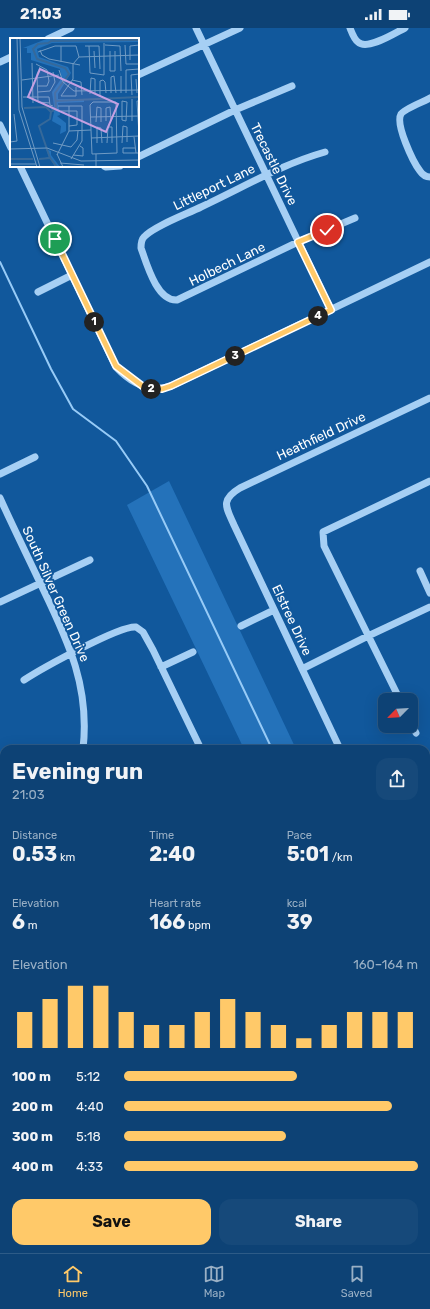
<!DOCTYPE html>
<html lang="en">
<head>
<meta charset="utf-8">
<style>
	:root { --surface:#0d4275; --page:#16497a; --text:#f1f3f6; --muted:#9ab0c5; --line:#2d5b87; --accent:#ffc969 }
	body { margin:0; font-family:Rubik,sans-serif; background:var(--page); color:var(--text); height:100vh; display:flex; flex-direction:column; font-size:15px; white-space:nowrap }
	* { box-sizing:border-box; margin:0 }
	p { font-size:13px; color:var(--muted) }
	.icon { flex:none; width:22px; height:22px; fill:none; stroke:currentColor; stroke-width:2; stroke-linecap:round; stroke-linejoin:round }
	.map { position:relative; flex:1; overflow:hidden }
	.drawer { position:absolute; left:0px; top:717px; width:430px; height:508px; display:flex; flex-direction:column; background:var(--surface); border-radius:12px 12px 0 0; box-shadow:0 4px 16px #0002,0 0 0 1px var(--line) }
	.drawer>* { flex:none }
	.needle { width:26px; rotate:246deg }
	.fabs { position:absolute; left:378px; top:665px; display:grid; gap:8px }
	.fabs a { display:grid; place-items:center; width:40px; height:40px; border-radius:8px; background:var(--surface); box-shadow:0 4px 16px #0002,0 0 0 1px var(--line); font-size:20px }
	.pin { position:absolute; display:grid; place-items:center; width:34px; height:34px; color:#fff; margin:-17px; border:2px solid #fff; border-radius:50%; box-shadow:0 1px 4px #0007 }
	.km { position:absolute; width:20px; height:20px; margin:-10px; border-radius:50%; background:#222; color:#fff; font-size:11px; line-height:20px; text-align:center }
	.round { display:grid; place-items:center; flex:none; width:42px; height:42px; border-radius:12px; background:var(--page) }
	.overview { display:flex; align-items:center; justify-content:space-between; height:68px; padding:0 12px }
	h1 { font-size:22px; font-weight:700; line-height:30px }
	.figures { display:grid; grid-template-columns:repeat(3,1fr); gap:6px; height:68px; padding:4px 12px }
	.figures div { display:grid; align-content:center }
	.figures b { font-size:20px; font-weight:700 }
	.figures small { font-size:11px; font-weight:400 }
	.figures p { font-size:11px }
	.chart { height:112px; padding:8px 12px }
	.chart p { display:flex; justify-content:space-between }
	.chart svg { width:100%; height:72px; margin-top:4px; stroke:var(--accent); stroke-width:6 }
	.cta { display:flex; gap:8px; margin-top:auto; padding:8px 12px }
	.cta a { flex:1; height:46px; border-radius:12px; background:var(--accent); color:#111; font-size:16px; font-weight:700; line-height:46px; text-align:center }
	.cta a+a { background:var(--page); color:var(--text) }
	ul { padding:0 12px; list-style:none; font-size:13px }
	li { display:grid; grid-template-columns:64px 48px 1fr; align-items:center; height:30px }
	li i { height:10px; border-radius:5px; background:var(--accent) }
	.status { display:flex; justify-content:space-between; align-items:center; height:28px; padding:0 20px; background:var(--surface); direction:ltr }
	.status svg { height:11px; fill:currentColor }
	.menu { display:flex; justify-content:space-around; align-items:center; height:56px; border-top:1px solid var(--line); background:var(--surface); font-size:11px; color:var(--muted) }
	.menu a { display:grid; justify-items:center; gap:2px }
	.menu .active { color:var(--accent) }
	.map>svg:first-child { display:block }
	.green { fill:#2472ba }
	.lines { fill:none; stroke-linecap:round; stroke-linejoin:round }
	.stream { stroke:#97cbf7; stroke-width:2 }
	.river { stroke:#36699a; stroke-width:11 }
	.minor { stroke:#a6cff4; stroke-width:7 }
	.route-casing { stroke:#fff; stroke-width:8 }
	.route { stroke:#ffc969; stroke-width:5 }
	.labels { text-anchor:middle; dominant-baseline:central; stroke-width:4; stroke-linejoin:round; paint-order:stroke }
	.street-label { font-size:13px; fill:#fff; stroke:#11589c }
	.inset-river { fill:none; stroke:#36699a; stroke-width:2 }
	.inset-road { fill:none; stroke:#709bc4; stroke-width:1 }
	.view { fill:#c4a0e2; fill-opacity:0.15; stroke:#c4a0e2; stroke-width:2 }
	.inset-edge { fill:none; stroke:#fff; stroke-width:2 }
</style>
</head>
<body>
<div class="status"><b>21:03</b><svg viewBox="0 0 49 12"><path d="M0 12V9h3v3zM5 12V6h3v6zM10 12V3h3v9zM15 12V0h3v12zM26 1h20v11H26zM47 4h2v5h-2z"/></svg></div>
<div class="map">
<svg width="430" height="1225" viewBox="0 0 430 1225">
	<rect width="100%" height="100%" fill="#11589c"/>
	<path class="green" d="M169,453l127,268h-52l-117,-244z
		M430,742v99l-4,-3v-94z
		M0,802l4,2v81l-4,4z"/>
	<g class="lines">
		<path class="stream" d="M0,234l51,107 22,40 43,32 31,45 125,263"/>
		<path class="river" d="M426,800l4,2
			M0,840l4,2"/>
		<path class="minor" d="M196,0l135,282
			M350,0c2,5 4,11 8,14 9,9 37,-9 47,-14
			M48,11l23,-11
			M0,34l11,-5
			M138,47l102,-47
			M430,70c-7,4 -26,11 -29,16 -6,10 12,48 19,57 2,3 6,6 10,6
			M0,97l11,23
			M325,124c-43,12 -83,36 -124,55 -14,7 -47,19 -57,30 -3,3 -3,7 -3,11 6,17 16,53 36,52l121,-58 57,-24
			M138,129l97,-47 57,-24
			M20,138l96,201c15,16 33,26 55,19l259,-124
			M104,138l2,1 14,-1
			M38,264l34,-17
			M0,446l35,-17
			M0,470c14,31 29,61 43,91 26,54 47,99 40,160
			M420,543l10,22
			M0,574l90,-42
			M241,598l33,-16
			M161,639l32,-15
			M302,641l66,-33 62,-29
			M24,652c17,-11 96,-55 112,-53l7,5 10,18 48,99
			M400,672l-76,-154 -1,-14 107,-51
			M411,695l5,10
			M340,721l-106,-224c-8,-18 -14,-25 6,-37l190,-90
			M0,755l4,2
			M0,896l4,-5
			M0,1002l4,5
			M426,1016l4,9
			M426,1065l4,-2
			M0,1105l4,-2
			M426,1148l4,-2
			M426,1206l4,9
			M165,1221l2,4
			M108,1225l8,-4
			M252,1225l10,-4"/>
	</g>
	<g class="lines">
		<defs>
			<path id="route" d="M55,211l61,127 29,22 17,1 9,-3 160,-76 -33,-68 29,-12"/>
		</defs>
		<use href="#route" class="route-casing"/>
		<use href="#route" class="route"/>
	</g>
	<g class="labels">
		<g class="street-label">
			<text transform="translate(274 136) rotate(64)">Trecastle Drive</text>
			<text transform="translate(214 159) rotate(-26)">Littleport Lane</text>
			<text transform="translate(227 236) rotate(-26)">Holbech Lane</text>
			<text transform="translate(321 408) rotate(-25)">Heathfield Drive</text>
			<text transform="translate(56 566) rotate(66)">South Silver Green Drive</text>
			<text transform="translate(292 592) rotate(65)">Elstree Drive</text>
		</g>
	</g>
	<g transform="translate(10 10)">
		<rect width="129" height="129" fill="#11589c"/>
		<path d="M39,0h90v4l-87,1 -15,6 2,8 29,10 3,6 -13,21v5h26v3l-26,1 2,12 -3,1 9,7v8l-6,3 1,-8 -9,-5 2,-9 -3,-3 3,-3 -2,-14 9,-13 -1,-10 -29,-9v-7h-4v-5h-4zM36,111l5,2v4l9,12h-5l-5,-9 -10,1 9,-2z" fill="#2472ba"/>
		<path class="inset-river" d="M46,0l-8,5 -10,1 -5,5 4,10 28,9 4,6 -14,19 1,15 -5,4 -1,7 -11,7 11,32 7,9M40,3l89,-1M45,63l84,-4M14,70l22,-1 5,5M0,121h23M29,121l12,-1"/>
		<path class="inset-road" d="M7,0l2,72 18,57M10,0l2,69 18,60M95,7l15,1 1,25M115,7l1,19h13M51,8v16M75,8h14l1,23M79,8l1,27 14,2v-32M30,12l2,5 7,4 31,6M84,13l1,17M100,13v20h5v-20M28,14l17,-6h21l3,11M120,22v-14l9,-1M22,25l1,40M26,26l11,6 2,11 -2,5h-9M30,29l-3,7 1,28 12,1M49,32l4,12 11,9 65,-1M111,38v17M126,41l1,14M12,42l37,-5M62,42l9,2 1,13M93,42l2,2 1,11M66,49v9h-15l12,-17v-15l6,-7 60,-2M28,54l12,-1 5,-9 -2,-10M101,55v-16l3,-1 2,17M116,55v-23l13,-1M80,56l1,-16 4,1v15M122,57l-1,-20 8,-1M90,58v-15l3,-1M13,59h26l1,8 3,1M122,61v22M112,63l5,1 -1,19 -4,-1zM83,64h23l1,51 -25,1 -2,-49zM48,68h24v35l-11,18M51,73h16v14l-8,1M81,79l48,-1M96,83v-13l4,-1 1,14M86,84l1,-15 4,1v14M59,93l22,-1M129,97l-2,-34h2M124,99l2,16M81,100l48,-2M0,104l7,-1 -3,-27M43,105l18,4 6,-7 1,-9M87,105v-16l4,1 1,15M97,105l1,-16h4v16M112,105l1,-17 4,1v15M125,110h-12v5h16M0,111l37,-1 34,13 58,-1M47,116l6,13M47,117l12,-24v-25M63,117l10,1v-8l-3,-2M50,125l24,2M0,126h26M86,129v-13"/>
		<path class="view" d="M30,31l78,35 -12,28 -78,-35z"/>
		<rect width="129" height="129" class="inset-edge"/>
	</g>
</svg>
<div class="fabs">
<a><svg class="needle" viewBox="-14 -14 28 28"><path d="M0-13l5 13h-10z" fill="#e53935"/><path d="M0 13l5-13h-10z" fill="#9ab0c5"/></svg></a>
</div>
<div class="pin" style="left:55px;top:211px;background:#1e9e55"><svg class="icon" aria-label="arrive" viewBox="0 0 24 24"><path d="M6 21V4h12l-3 4 3 4H6"/></svg></div>
<div class="pin" style="left:327px;top:202px;background:#d93025"><svg class="icon" aria-label="check" viewBox="0 0 24 24"><path d="M5 12l5 5 9-10"/></svg></div>
<b class="km" style="left:94px;top:294px">1</b>
<b class="km" style="left:151px;top:361px">2</b>
<b class="km" style="left:235px;top:328px">3</b>
<b class="km" style="left:318px;top:288px">4</b>
<section class="drawer">
<div class="overview"><div><h1>Evening run</h1><p>21:03</p></div><a class="round"><svg class="icon" aria-label="share" viewBox="0 0 24 24"><path d="M12 15V3M7 8l5-5 5 5M5 13v7h14v-7"/></svg></a></div>
<div class="figures">
<div><p>Distance</p><b>0.53<small> km</small></b></div>
<div><p>Time</p><b>2:40</b></div>
<div><p>Pace</p><b>5:01<small> /km</small></b></div>
</div>
<div class="figures">
<div><p>Elevation</p><b>6<small> m</small></b></div>
<div><p>Heart rate</p><b>166<small> bpm</small></b></div>
<div><p>kcal</p><b>39</b></div>
</div>
<div class="chart"><p><span>Elevation</span>160–164 m</p>
<svg viewBox="0 0 160 44" preserveAspectRatio="none"><path d="M5 44V22M15 44V14M25 44V6M35 44V6M45 44V22M55 44V30M65 44V30M75 44V22M85 44V14M95 44V22M105 44V30M115 44V38M125 44V30M135 44V22M145 44V22M155 44V22"/></svg>
</div>
<ul>
<li><b>100 m</b>5:12<i style="width:59%"></i></li>
<li><b>200 m</b>4:40<i style="width:91%"></i></li>
<li><b>300 m</b>5:18<i style="width:55%"></i></li>
<li><b>400 m</b>4:33<i style="width:100%"></i></li>
</ul>
<div class="cta"><a>Save</a><a>Share</a></div>
</section>
</div>
<nav class="menu">
<a class="active"><svg class="icon" aria-label="home" viewBox="0 0 24 24"><path d="M3 11l9-7 9 7M6 9v11h12V9"/></svg>Home</a>
<a><svg class="icon" aria-label="map" viewBox="0 0 24 24"><path d="M3 6l6-2 6 2 6-2v14l-6 2-6-2-6 2zM9 4v14M15 6v14"/></svg>Map</a>
<a><svg class="icon" aria-label="saved" viewBox="0 0 24 24"><path d="M7 4h10v16l-5-4-5 4z"/></svg>Saved</a>
</nav>
</body>
</html>
